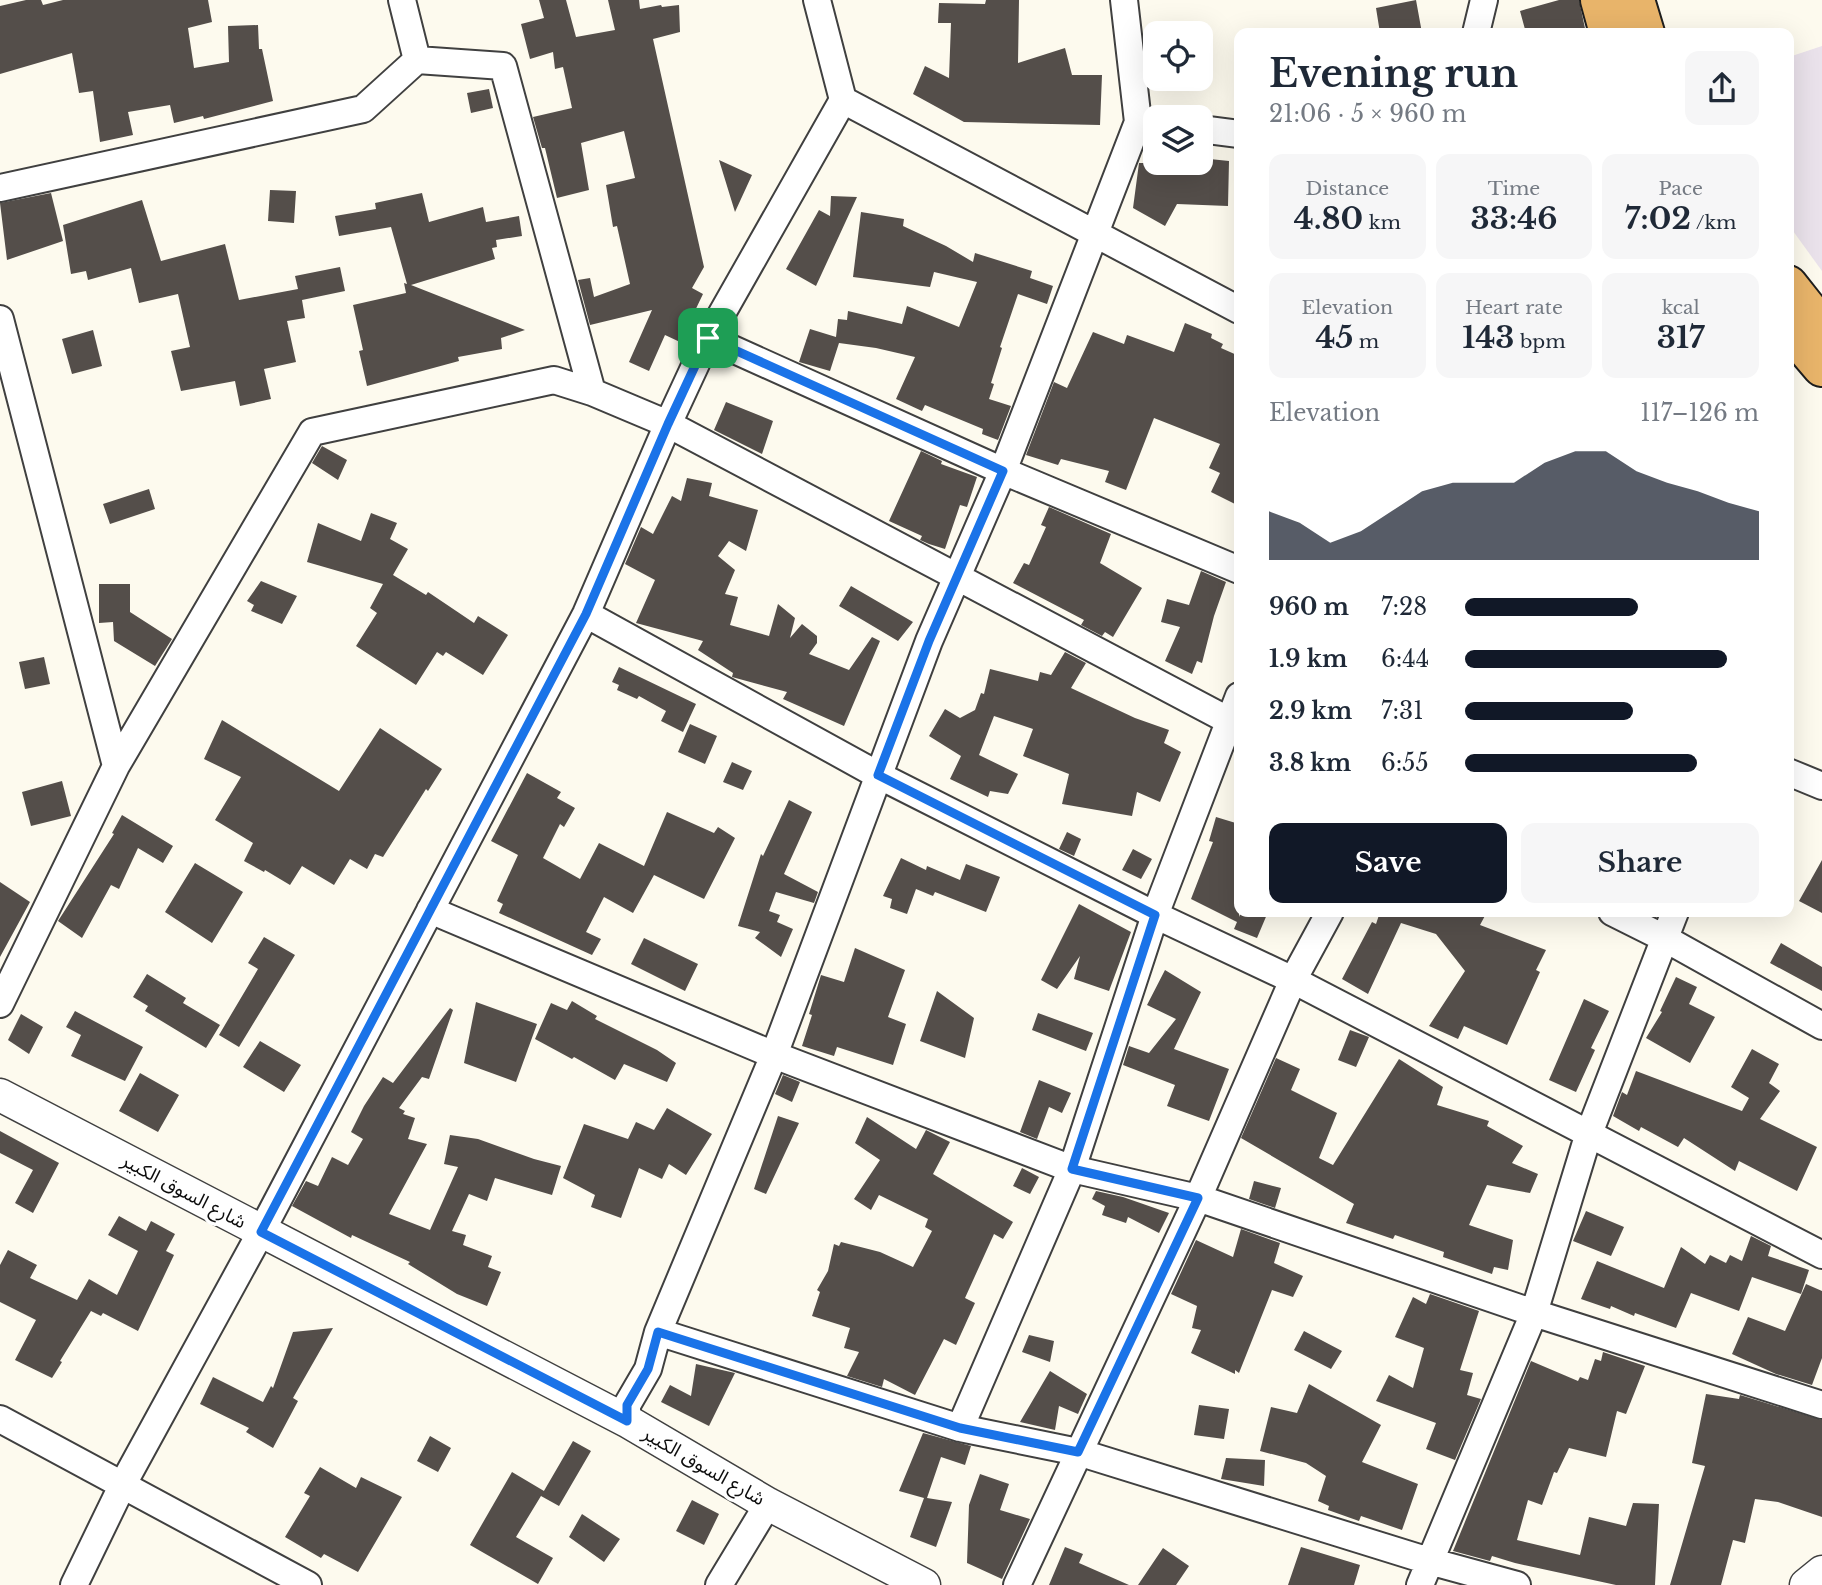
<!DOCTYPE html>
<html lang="en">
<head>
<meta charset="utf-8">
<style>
	:root { --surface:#fff; --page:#f6f6f7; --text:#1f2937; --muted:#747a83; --accent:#111827 }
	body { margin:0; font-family:"Libre Baskerville","Noto Sans Arabic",serif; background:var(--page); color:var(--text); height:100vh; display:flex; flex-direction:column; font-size:26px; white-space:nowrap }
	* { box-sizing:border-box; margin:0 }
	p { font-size:23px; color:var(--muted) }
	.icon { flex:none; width:38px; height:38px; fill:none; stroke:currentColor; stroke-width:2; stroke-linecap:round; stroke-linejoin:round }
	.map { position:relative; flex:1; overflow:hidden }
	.drawer { position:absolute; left:1234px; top:28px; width:560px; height:889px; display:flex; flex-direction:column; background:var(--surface); border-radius:14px; box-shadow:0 7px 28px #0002 }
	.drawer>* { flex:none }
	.buttons { position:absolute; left:1143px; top:21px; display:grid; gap:14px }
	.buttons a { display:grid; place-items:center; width:70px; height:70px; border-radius:14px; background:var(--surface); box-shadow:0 7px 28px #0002; font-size:35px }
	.pin { position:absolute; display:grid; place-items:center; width:60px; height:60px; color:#fff; margin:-30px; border-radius:14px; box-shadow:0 4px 10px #0006 }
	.round { display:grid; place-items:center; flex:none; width:74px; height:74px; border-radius:14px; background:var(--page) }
	.head { display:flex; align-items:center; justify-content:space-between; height:119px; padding:0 35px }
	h1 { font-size:38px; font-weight:700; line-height:52px }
	.figures { display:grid; grid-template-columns:repeat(3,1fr); gap:10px; height:119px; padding:7px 35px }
	.figures div { display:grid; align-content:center; border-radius:14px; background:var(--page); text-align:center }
	.figures b { font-size:30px; font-weight:700 }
	.figures small { font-size:19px; font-weight:400 }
	.figures p { font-size:19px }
	.chart { height:196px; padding:14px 35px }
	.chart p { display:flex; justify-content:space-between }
	.chart svg { width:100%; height:126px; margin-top:7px; fill:var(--accent); opacity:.7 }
	.action { display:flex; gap:14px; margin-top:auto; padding:14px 35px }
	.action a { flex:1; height:80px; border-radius:14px; background:var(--accent); color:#fff; font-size:28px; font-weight:700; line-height:80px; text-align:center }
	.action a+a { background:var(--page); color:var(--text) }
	ul { padding:0 35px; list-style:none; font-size:23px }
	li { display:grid; grid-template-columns:112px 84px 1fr; align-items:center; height:52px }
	li i { height:18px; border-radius:9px; background:var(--accent) }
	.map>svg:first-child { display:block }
	.industrial { fill:#eae2eb }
	.building { fill:#544e4a }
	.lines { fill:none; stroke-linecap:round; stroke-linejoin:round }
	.minor-casing { stroke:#404040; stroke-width:30 }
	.tertiary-casing { stroke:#404040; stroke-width:35 }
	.trunk-casing { stroke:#1e1e1e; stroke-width:42 }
	.minor { stroke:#fff; stroke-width:26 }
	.tertiary { stroke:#fff; stroke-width:32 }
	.trunk { stroke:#e8b46a; stroke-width:38 }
	.route-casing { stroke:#fff; stroke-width:14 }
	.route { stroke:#1a73e8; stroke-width:9 }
	.labels { text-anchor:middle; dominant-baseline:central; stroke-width:7; stroke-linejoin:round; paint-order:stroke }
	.street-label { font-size:19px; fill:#0d0d0d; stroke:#fff }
</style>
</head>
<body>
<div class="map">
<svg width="1822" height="1585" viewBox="0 0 1822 1585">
	<rect width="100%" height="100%" fill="#fdfaee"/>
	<path class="industrial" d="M1822,46v225l-34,-47 1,-167z"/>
	<path class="building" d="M26,0h15l2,5 20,-5h145l4,22 -24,6 6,40 35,-6 -1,-36 30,-1 1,24h3l11,52 -69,18 -1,-3 -29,7 -4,-18 -42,7 5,23 -33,7 -7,-51 -14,2 -7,-40 -72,21v-68z
		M539,0h27l10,37 39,-7 -7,-30h31l1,9 21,-4 1,2 17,-2 1,27 -27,7 51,228 -12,21 11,6 -23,48 -15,-7 -16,36 -20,-9 23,-52 -62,15 -12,-45 12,-2 4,19 36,-13 -13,-58 -4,1 -7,-42 29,-7 -11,-47 -43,12 8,47 -32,8 -12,-50h-3l-9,-31 39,-9 -9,-41 -8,2 -2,-17 -23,7 -9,-35 23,-6z
		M986,0h33l-1,63 47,-15 7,27h30l-2,50 -136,-3 -51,-28 12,-28 24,12 2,-55h-13l1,-20 46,1z
		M1416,0l6,33h-42l-4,-25z
		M1559,0h20l7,33h-60l-6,-22z
		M489,89l4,19 -22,5 -4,-20z
		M1200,158l29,3 -1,45 -51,-2 -12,22 -32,-18 6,-45h61z
		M719,160l33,15 -17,37z
		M270,190l26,1 -2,32 -26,-2z
		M51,193l12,48 -56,19 -7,-57z
		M422,193l7,29 54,-15 3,15 33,-6 3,20 -26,4 1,7 -5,1 3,11 -84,26 114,45 -24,8 1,11 -44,8 1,4 -92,25 -8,-35 4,-1 -10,-45 53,-12 -2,-10 3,1 -16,-57 -52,9 -4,-20 41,-7 -1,-6z
		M831,196l26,1 -41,89 -30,-17 33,-59 11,6z
		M142,200l19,61 64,-17 14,56 59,-11 -3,-13 45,-9 5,24 -43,9 3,18 -18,3 9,41 -32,7 7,30 -31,7 -5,-25 -54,10 -10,-40 19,-4 -12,-53 -39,9 -8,-35 -43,12 -2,-9 -15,3 -8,-49z
		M861,212l43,7 -1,7 43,20 27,16 2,-9 57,18 -2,7 23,8 -6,18 -29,-10 -18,53 2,1 -11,35 3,1 -5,15 22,7 -13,34 -16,-6 1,-5 -58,-24 -3,6 -26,-12 19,-42 -39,-9 -37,-5 -9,28 -31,-9 11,-33 26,8 2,-18 9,1 1,-9 54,13 5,-18 52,21 18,-45 -43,-10 -4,15 -77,-10z
		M1185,323l27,11 -1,4 12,6 -2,4 18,8v150l-28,-14 9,-19 -11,-5 11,-24 -66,-26 -28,72 -21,-8 4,-11 -48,-12 -3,6 -32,-10 28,-73 13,6 26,-56 31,12 3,-9 47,17z
		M93,330l9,36 -30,8 -10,-35z
		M726,402l47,19 -11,33 -48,-24z
		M322,446l25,14 -9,20 -26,-17z
		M921,451l21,10 -1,3 36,13 -10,30 -7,-2 -15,44 -16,-5 -9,-4 2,-4 -33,-15z
		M687,478l25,5 -3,13 49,14 -12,41 -17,-10 -11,15 17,14 -10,24 13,3 -8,28 39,11 9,-32 17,14 -5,20 12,-14 15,12v7l-8,11 40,16 23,-33 8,4 -36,85 -61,-27 4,-7 -55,-15 1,-4 -35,-23 5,-9 -67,-18 19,-43 -30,-16 16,-37 12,7 19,-38 9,5z
		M149,489l6,20 -45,15 -7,-20z
		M1049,507l62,27 -11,29 42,25 -29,49 -8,-5 -3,4 -21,-11 3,-5 -71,-37 11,-20 5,2 17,-38 -5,-2z
		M371,513l26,10 -7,16 18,10 -15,26 33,20 2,-3 46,31 4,-7 30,19 -25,40 -37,-23 -3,4 -6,-4 -21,33 -60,-39 21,-33 -7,-5 13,-24 -76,-22 11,-39 43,18z
		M1201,571l25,11 -12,34 -12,47 -5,-2 -5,13 -27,-13 15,-34 -19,-5 6,-23 22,6z
		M261,581l36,15 -15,28 -31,-13 3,-6 -7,-4z
		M99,584h31v28l42,27 -17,27 -41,-25 -1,-19 -14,1z
		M851,586l62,36 -15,19 -59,-35z
		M1065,652l21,11 -15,25 64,30 34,12 -5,13 17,9 -21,50 -23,-10 -5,24 -70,-12 7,-30 -46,-18 10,-27 -39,-13 -15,39 39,19 -10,20 -18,-3 -2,6 -38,-18 11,-23 -32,-20 16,-27 15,9 15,-8 6,-17 3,1 6,-25 48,12 2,-9 11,3z
		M44,657l6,27 -25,5 -6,-27z
		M619,667l77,37 -13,28 -22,-11 5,-10 -27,-15 -2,3 -20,-9 2,-5 -7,-3z
		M222,720l117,71 41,-63 62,41 -14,22 -2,-2 -43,68 -8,-3 -8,15 -17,-10 -16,26 -32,-19 -12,19 -25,-15 -1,2 -20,-11 9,-18 -38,-23 26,-43 -37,-18z
		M690,724l27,12 -12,28 -27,-12z
		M732,762l20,9 -9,19 -20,-8z
		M527,773l34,19 -4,6 18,10 -11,19 -4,-3 -17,34 37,21 19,-36 45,23 23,-54 47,21 4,-6 17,11 -31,61 -50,-24 -21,38 -29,-16 -18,35 15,7 -9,16 -93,-42 4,-9 -6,-3 21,-46 -27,-14z
		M62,781l9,35 -40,10 -9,-34z
		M789,800l23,12 -28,62 34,18 -4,11 -38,-11 -7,19 11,4 -3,7 16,7 -12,28 -26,-19 5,-6 -22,-6 23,-72 2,2z
		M122,815l51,31 -10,17 -25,-15 -19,41 -8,-4 -29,53 -24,-17 56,-87 -2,-1z
		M1216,817l23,7v93l2,-5h27l-11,26 -23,-9 3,-7 -46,-23 22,-57 -4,-1z
		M1067,832l14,7 -7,17 -15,-7z
		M1133,849l19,10 -11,20 -19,-9z
		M901,858l25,12 1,-4 33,14 6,-16 34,13 -14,35 -51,-20 -2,4 -17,-7 -9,25 -17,-6 2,-9 -9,-3z
		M1822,860v53l-23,-12z
		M195,863l48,29 -31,51 -47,-31z
		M0,882l30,20 -30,55z
		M1079,904l52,28 -22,59 -35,-12 6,-23 -23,33 -16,-9z
		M1380,912h107l-7,13 66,25 -10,20 4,2 -33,73 -43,-19 -6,13 -29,-13 36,-55 -29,-37 -35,-11 -33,71 -26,-15 30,-57 4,2z
		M264,937l31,18 -56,92 -20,-12 39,-66 -10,-6z
		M644,938l54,26 -13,27 -54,-27z
		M1781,943l41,24v24l-52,-28z
		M855,948l50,22 -17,47 18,7 -13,41 -56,-18 -3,9 -32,-10 10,-31 -3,-1 12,-39 23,7z
		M1165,970l36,22 -27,57 55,20 -20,52 -42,-15 8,-21 -52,-20 6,-19 20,7 27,-34 -29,-14z
		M147,974l39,24 -3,5 37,22 -14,23 -61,-37 3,-5 -15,-9z
		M1676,977l21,10 -8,17 26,13 -25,46 -44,-25 16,-26 -2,-1z
		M937,991l37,27 -9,40 -45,-17z
		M1584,999l25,12 -18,37 4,2 -19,42 -27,-12z
		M572,1001l25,15 -2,3 62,31 19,13 -9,19 -43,-18 -9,16 -41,-23 -2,2 -37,-20 16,-36 16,7z
		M476,1002l61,22 -21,58 -52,-19z
		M450,1008l3,2 -24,69 -7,-2 -23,31 6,3 -2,3 12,4 -7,21 19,5 -38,70 41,16 28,-63 -14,-3 6,-29 28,4 56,20 27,7 -9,29 -57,-17 -8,23 -18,-7 -17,37 14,4 -3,10 29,11 -4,11 13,5 -14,34 -30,-12 -49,-30 2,-2 -58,-27 -1,3 -59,-32 14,-25 12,5 14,-29 16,8 15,-26 -12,-7 13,-26 19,-29 10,6z
		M75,1011l68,36 -18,34 -54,-25 10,-21 -15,-8z
		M1038,1013l55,20 -7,18 -54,-21z
		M21,1014l22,13 -14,27 -21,-14z
		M1350,1030l19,7 -13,30 -18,-7z
		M260,1041l41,24 -17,27 -41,-25z
		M1752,1049l27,15 -10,19 11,8 -20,28 57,28 -20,44 -58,-30 -4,10 -51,-33 -6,9 -37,-20 -2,4 -26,-15 9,-24 5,3 9,-24 106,40 7,-13 -18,-11z
		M1276,1058l24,11 -9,21 46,23 -18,45 14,7 66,-106 44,28 -6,18 52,16 -2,5 36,20 -11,17 26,11 -8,19 -43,-8 -18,40 44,15 -5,30 -14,-3 -2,7 -49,-17 1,-5 -49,-17 -2,4 -47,-16 8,-19 -113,-66z
		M140,1073l39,22 -21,37 -39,-21z
		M783,1075l17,7 -8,20 -17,-8z
		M1039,1080l32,13 -9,20 -13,-6 -12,32 -17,-7z
		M667,1108l45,26 -26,41 -17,-11 -7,15 -23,-11 -18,50 -30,-11 4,-12 -32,-17 21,-54 44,15 8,-17 18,8z
		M778,1116l21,7 -33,71 -12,-5z
		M867,1117l49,32 10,-19 24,12 -17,32 80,48 -10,17 -9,-5 -29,64 10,5 -19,42 -12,-6 -29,56 -31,-16 -2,8 -35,-11 12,-24 -15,-4 6,-20 -38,-12 8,-24 -3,-2 11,-19 6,-27 5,2 2,-4 39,10 33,15 19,-36 -7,-4 3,-8 -49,-24 -8,15 -17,-11 26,-39 -25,-17z
		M0,1131l59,32 -26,50 -18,-10 18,-33 -33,-17z
		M1022,1168l17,9 -9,17 -17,-8z
		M1254,1181l27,7 -6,20 -26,-9z
		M1096,1191l27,6 46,16 -10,20 -31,-16 -2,6 -24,-8 3,-9 -13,-7z
		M1586,1211l38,16 -13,29 -38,-15z
		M119,1216l27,15 5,-10 24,13 -9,17 8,4 -36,76 -35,-18 -2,3 -10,-5 -31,50 2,1 -10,16 -37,-18 21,-40 -36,-18v-37l8,-15 29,15 -7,13 47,22 12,-21 28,16 21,-44 -30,-16z
		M1241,1229l39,14 -6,20 29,13 -10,21 -21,-7 -33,83 -4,-3v4l-44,-21 10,-23 -9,-2 5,-22 -26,-12 25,-54 37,17z
		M1751,1236l20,10 -3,10 41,14 -8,24 -49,-17 -13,34 -48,-18 -15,35 -41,-15 -1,3 -23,-10 -1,3 -29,-10 16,-38 67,27 17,-41 24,17 5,-9 16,8 4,-8 12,6z
		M1806,1284l16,7v67l-10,27 -36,-11 -44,-20 16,-37 37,14z
		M1430,1294l49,17 -19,59 13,3 -6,22 14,4 -26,61 -29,-11 10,-26 -60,-22 13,-26 24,13 11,-40 -29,-11 18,-40 13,7z
		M333,1328l-40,70 5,3 -25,47 -27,-16 3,-4 -49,-24 13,-27 50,25 8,-16 2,2 20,-56z
		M1304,1331l38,20 -11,18 -37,-19z
		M1029,1335l25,6 -4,21 -28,-10z
		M1603,1352l42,14 -19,48 -9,-3 -11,46 -37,-9 -12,25 -3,-1 -12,33 -14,-5 -11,40 63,15 9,-38 37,9 7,-23 26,1 -4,81h-39l-101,-22 -23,-7 -2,5 -37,-10 78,-190 47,20 2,-4 8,3 7,-21 6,2z
		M696,1364l39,9 -26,53 -48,-24 9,-17 21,11z
		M1050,1371l37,23 -9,20 -19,-8 -4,24 -35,-8z
		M1309,1384l72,41 -19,37 56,22 -16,46 -41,-14 -2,5 -31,-11 1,-4 -11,-5 8,-25 -20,-13 -46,-12 11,-44 26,6z
		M1706,1394l33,5 1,-4 82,25v97l-44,-15 -23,-3 -10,44 -12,-3 -12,45h-51l35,-119 -13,-3z
		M1199,1405l30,4 -5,30 -30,-4z
		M923,1433l48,13 -6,19 -24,-8 -14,41 25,4 -16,45 -26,-10 14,-39 -25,-7z
		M430,1436l21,12 -13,24 -21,-11z
		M573,1441l18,10 -32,55 -18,-10z
		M1226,1458l39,2 -1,26 -43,-7z
		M320,1467l36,21 5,-11 41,20 -44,75 -34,-18 -3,4 -36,-21 25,-41 -6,-3z
		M512,1472l32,19 -28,46 37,21 -15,26 -68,-39z
		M980,1474l29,10 -9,26 30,9 -28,60 -35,-16 2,-58z
		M692,1500l27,14 -15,31 -28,-14z
		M582,1514l38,25 -16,23 -35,-25z
		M1065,1547l18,7 -4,9 50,22h-80z
		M1301,1547l59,18 -6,20h-66z
		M1163,1548l26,18 -13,19h-38z"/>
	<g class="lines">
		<defs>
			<path id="minor" d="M402,0l15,60 86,6 89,326
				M817,0l26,100 396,210
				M1476,33l8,-33
				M1200,129l39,5
				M0,188l363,-79 54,-49
				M0,319l116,447
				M708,338l295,133 236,99
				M586,614l292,161 277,140 138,65 529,275
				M1788,772l34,14
				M430,910l344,145 298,114 126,29 336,115 288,92
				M1612,912l52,26 158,88
				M0,1004l116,-238 196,-334 242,-52 38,12 76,32 571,302
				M658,1332l302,96 118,24 351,109 88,24
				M0,1419l308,166
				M627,1421v-16l21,-36 10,-37 116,-277 155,-414 74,-170 135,-349 -14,-122
				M960,1428l112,-259 83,-254 84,-219
				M74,1585l49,-101 138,-252 325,-618 82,-190 40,-86 135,-238
				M719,1585l49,-81
				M1017,1585l181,-387 95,-218 37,-68
				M1420,1585l114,-272 54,-177 87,-224"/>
			<path id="tertiary" d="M0,1095l627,326 141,83 156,81
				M1806,1585l16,-13"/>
			<path id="trunk" d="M1600,0l9,33
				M1635,0l10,33
				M1788,285l34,43
				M1788,327l34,40"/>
		</defs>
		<use href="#minor" class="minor-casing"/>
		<use href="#tertiary" class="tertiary-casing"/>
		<use href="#trunk" class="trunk-casing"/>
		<use href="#minor" class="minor"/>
		<use href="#tertiary" class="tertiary"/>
		<use href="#trunk" class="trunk"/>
	</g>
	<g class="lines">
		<defs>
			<path id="route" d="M708,338l295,133 -74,170 -51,134 277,140 -83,254 126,29 -120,254 -118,-24 -302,-96 -10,37 -21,36v16l-366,-189 325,-618 82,-190z"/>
		</defs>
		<use href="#route" class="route-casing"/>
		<use href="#route" class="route"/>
	</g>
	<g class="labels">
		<g class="street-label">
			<text transform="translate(184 1191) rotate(28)">شارع السوق الكبير</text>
			<text transform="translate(704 1466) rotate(30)">شارع السوق الكبير</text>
		</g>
	</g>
</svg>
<div class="buttons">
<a><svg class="icon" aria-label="locate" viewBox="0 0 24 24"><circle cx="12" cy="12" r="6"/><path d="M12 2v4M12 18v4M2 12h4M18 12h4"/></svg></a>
<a><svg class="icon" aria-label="layers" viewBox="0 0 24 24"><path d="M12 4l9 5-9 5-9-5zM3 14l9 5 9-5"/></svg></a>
</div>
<div class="pin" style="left:708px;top:338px;background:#1e9e55"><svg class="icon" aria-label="arrive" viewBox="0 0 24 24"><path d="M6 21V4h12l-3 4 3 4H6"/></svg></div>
<section class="drawer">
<div class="head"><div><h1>Evening run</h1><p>21:06 · 5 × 960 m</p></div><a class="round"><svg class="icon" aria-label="share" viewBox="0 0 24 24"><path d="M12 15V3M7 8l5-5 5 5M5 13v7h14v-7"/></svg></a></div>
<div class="figures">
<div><p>Distance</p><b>4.80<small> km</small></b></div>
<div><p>Time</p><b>33:46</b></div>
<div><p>Pace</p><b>7:02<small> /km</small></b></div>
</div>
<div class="figures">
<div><p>Elevation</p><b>45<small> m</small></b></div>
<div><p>Heart rate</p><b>143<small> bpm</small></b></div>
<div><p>kcal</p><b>317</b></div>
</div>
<div class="chart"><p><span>Elevation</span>117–126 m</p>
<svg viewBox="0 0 160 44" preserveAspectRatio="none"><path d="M0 44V27L10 31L20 38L30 34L40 27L50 20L60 17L70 17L80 17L90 10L100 6L110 6L120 13L130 17L140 20L150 24L160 27V44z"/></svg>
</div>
<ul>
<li><b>960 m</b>7:28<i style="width:59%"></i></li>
<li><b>1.9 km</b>6:44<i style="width:89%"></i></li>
<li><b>2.9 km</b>7:31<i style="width:57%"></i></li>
<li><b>3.8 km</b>6:55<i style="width:79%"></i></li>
</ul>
<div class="action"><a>Save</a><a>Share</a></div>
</section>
</div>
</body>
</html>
